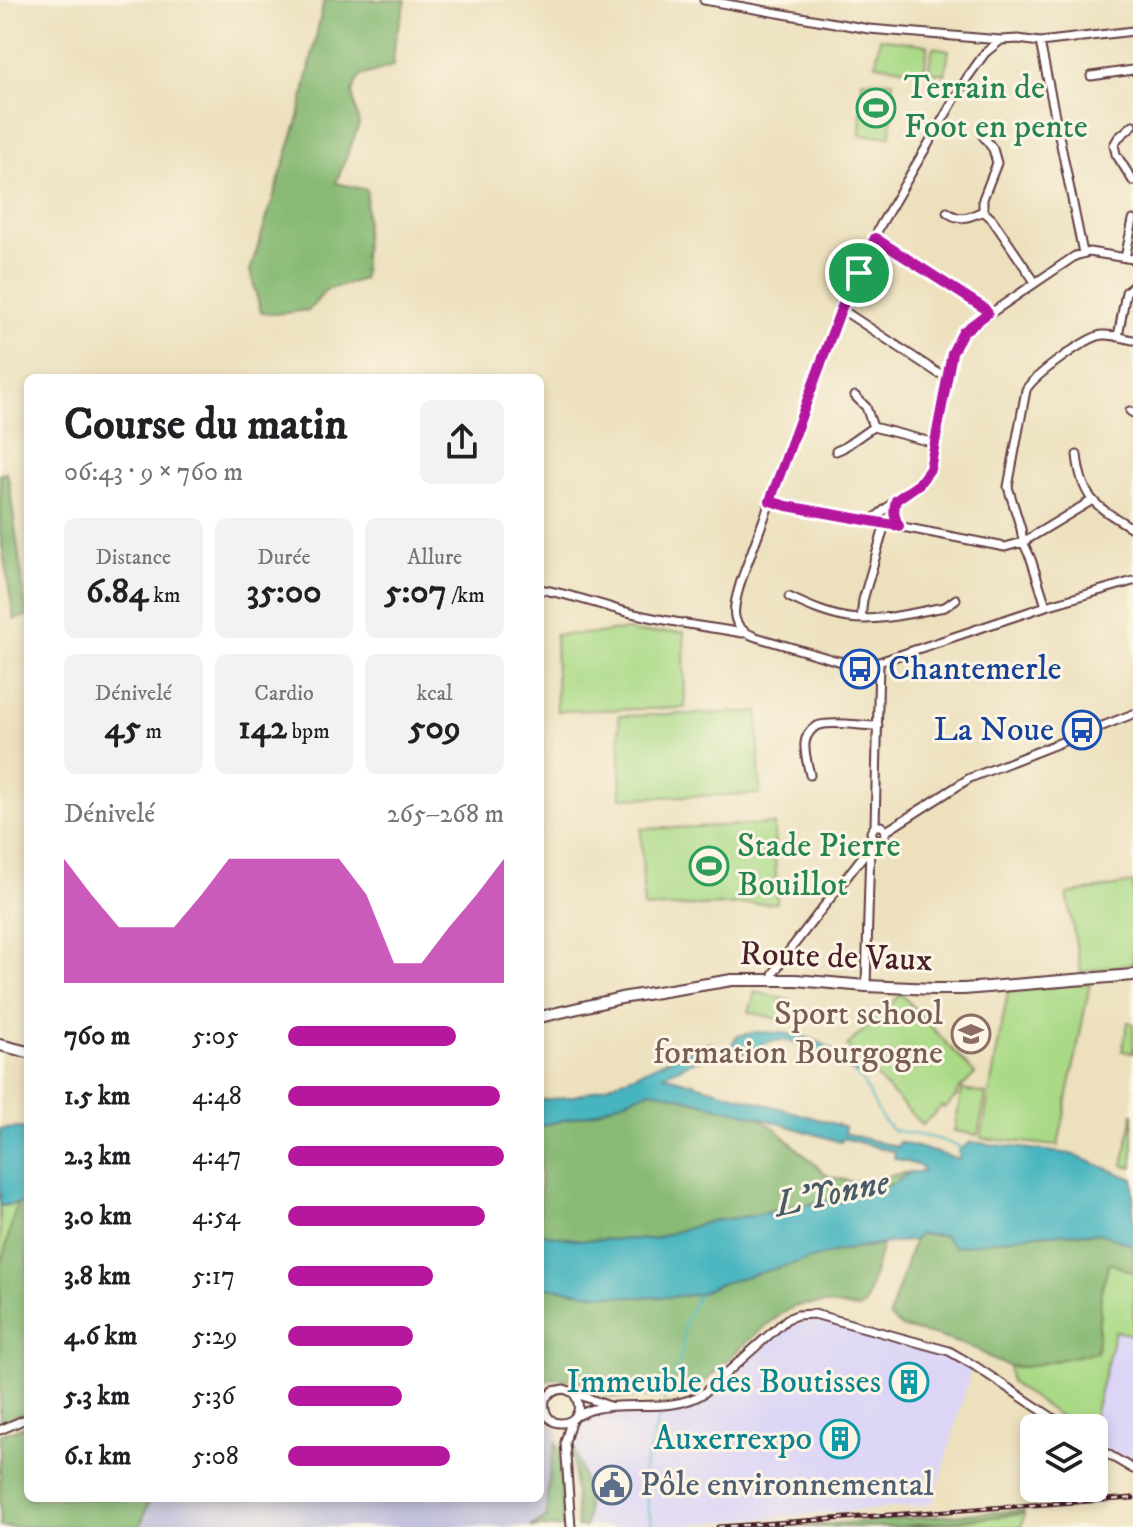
<!DOCTYPE html>
<html lang="fr">
<head>
<meta charset="utf-8">
<style>
	:root { --surface:#fff; --page:#f2f2f2; --text:#202124; --muted:#757577; --accent:#b5179e }
	body { margin:0; font-family:"IM FELL DW Pica",serif; background:var(--page); color:var(--text); height:100vh; display:flex; flex-direction:column; font-size:30px; white-space:nowrap }
	* { box-sizing:border-box; margin:0 }
	p { font-size:26px; color:var(--muted) }
	.icon { flex:none; width:44px; height:44px; fill:none; stroke:currentColor; stroke-width:2; stroke-linecap:round; stroke-linejoin:round }
	.map { position:relative; flex:1; overflow:hidden }
	.side { position:absolute; left:24px; top:374px; width:520px; height:1128px; display:flex; flex-direction:column; background:var(--surface); border-radius:12px; box-shadow:0 4px 12px #0003 }
	.side>* { flex:none }
	.buttons { position:absolute; left:1020px; top:1414px; display:grid; gap:16px }
	.buttons a { display:grid; place-items:center; width:88px; height:88px; border-radius:12px; background:var(--surface); box-shadow:0 4px 12px #0003; font-size:40px }
	.pin { position:absolute; display:grid; place-items:center; width:68px; height:68px; color:#fff; margin:-34px; border:4px solid #fff; border-radius:50%; box-shadow:0 2px 8px #0007 }
	.round { display:grid; place-items:center; flex:none; width:84px; height:84px; border-radius:12px; background:var(--page) }
	.summary { display:flex; align-items:center; justify-content:space-between; height:136px; padding:0 40px }
	h1 { font-size:44px; font-weight:800; line-height:60px }
	.metrics { display:grid; grid-template-columns:repeat(3,1fr); gap:12px; height:136px; padding:8px 40px }
	.metrics div { display:grid; align-content:center; border-radius:12px; background:var(--page); text-align:center }
	.metrics b { font-size:34px; font-weight:800 }
	.metrics small { font-size:22px; font-weight:400 }
	.metrics p { font-size:22px }
	.chart { height:224px; padding:16px 40px }
	.chart p { display:flex; justify-content:space-between }
	.chart svg { width:100%; height:144px; margin-top:8px; fill:var(--accent); opacity:.7 }
	ul { padding:0 40px; list-style:none; font-size:26px }
	li { display:grid; grid-template-columns:128px 96px 1fr; align-items:center; height:60px }
	li i { height:20px; border-radius:10px; background:var(--accent) }
	.map>svg:first-child { display:block }
	.built { fill:#dcd5f6 }
	.industrial { fill:#c2c1dc }
	.green { fill:#abda87; stroke:#7a7c59; stroke-width:2 }
	.forest { fill:#88ba74; stroke:#696c50; stroke-width:2 }
	.water { fill:#46b5bf; stroke:#486a75; stroke-width:2 }
	.lines { fill:none; stroke-linecap:round; stroke-linejoin:round }
	.stream { stroke:#46b5bf; stroke-width:2 }
	.street-casing { stroke:#623c41; stroke-width:11 }
	.secondary-casing { stroke:#623c41; stroke-width:14 }
	.street { stroke:#fff; stroke-width:7 }
	.secondary { stroke:#fff; stroke-width:10 }
	.rail-casing { stroke:#4a1f2b; stroke-width:5 }
	.rail { stroke:#fcf5e5; stroke-width:2; stroke-dasharray:6; stroke-linecap:butt }
	.route-casing { stroke:#fff; stroke-width:16 }
	.route { stroke:#b5179e; stroke-width:10 }
	.labels { text-anchor:middle; dominant-baseline:central; stroke-width:6; stroke-linejoin:round; paint-order:stroke }
	.leisure-label { font-size:34px; fill:#27864d; stroke:#fcf5e5; text-anchor:start }
	.transit-label { font-size:34px; fill:#164399; stroke:#fcf5e5; text-anchor:start }
	.street-label { font-size:34px; fill:#4a1f2b; stroke:#fcf5e5 }
	.education-label { font-size:34px; fill:#785e54; stroke:#fcf5e5; text-anchor:end }
	.culture-label { font-size:34px; fill:#0d838f; stroke:#fcf5e5; text-anchor:end }
	.service-label { font-size:34px; fill:#4e5e75; stroke:#fcf5e5; text-anchor:start }
	.water-label { font-size:36px; font-style:italic; fill:#485b66; stroke:#fcf5e5 }
</style>
</head>
<body>
<div class="map">
<svg width="1133" height="1527" viewBox="0 0 1133 1527">
	<rect width="100%" height="100%" fill="#fcf5e5"/>
	<filter id="ink" filterUnits="userSpaceOnUse"><feTurbulence type="fractalNoise" baseFrequency=".0125" numOctaves="2"/><feDisplacementMap in="SourceGraphic" scale="16" xChannelSelector="R" yChannelSelector="G"/><feConvolveMatrix kernelMatrix="1 2 1 2 8 2 1 2 1" color-interpolation-filters="sRGB"/></filter>
	<filter id="wash" filterUnits="userSpaceOnUse"><feTurbulence type="fractalNoise" baseFrequency=".006" numOctaves="4" result="noise"/><feDisplacementMap in="SourceGraphic" scale="32" xChannelSelector="R" yChannelSelector="G"/><feGaussianBlur stdDeviation="1.8" result="paint"/><feColorMatrix in="noise" values="0 0 0 0 0 0 0 0 0 0 0 0 0 0 0 0 0 1.4 0 .05"/><feComposite in="paint" operator="in"/></filter>
	<g filter="url(#wash)">
		<rect width="100%" height="100%" fill="#ece0bd"/>
		<path class="built" d="M822,1320l65,20 61,16 23,14 -37,131 -7,4 -272,22h-79l-6,-92 6,-12 21,-10 86,-5 21,-12 29,-27 43,-35 19,-11z
			M1115,1331l18,4v129l-19,-10 -20,-14v-12h-2z"/>
		<path class="industrial" d="M540,1414l17,15 5,57 2,41h-441l7,-29h410z"/>
		<path class="green" d="M880,38l48,7 -4,26 -48,-7z
			M933,47l16,3 -4,24 -17,-3z
			M862,80l31,1 -2,55 -31,-1z
			M630,630l4,3 50,-1 1,76 -128,3 -2,-76 51,-2 3,-2z
			M758,712l2,82 -139,4 -2,-82z
			M774,824l3,79 -133,5 -3,-79z
			M1133,883v80l-52,9 -14,-78z
			M1090,983l-32,163 -77,-8 27,-147z
			M755,992l37,9 -6,20 -37,-9z
			M901,994l74,80 -19,19 2,2 -14,13 -2,-2 -20,19 -75,-79 20,-19 -2,-3 13,-13 3,2z
			M1128,1022l5,1v30l-11,-2z
			M962,1090l24,4 -8,41 -24,-4z
			M1133,1113v54l-10,-2z
			M17,1204l-17,64v-62z
			M1109,1262l24,10v63l-18,-4 -24,97h-14l-67,-46 -1,-16 15,1 73,-15 4,-61z
			M1024,1514l-3,13h-118z"/>
		<path class="forest" d="M324,0h82l-11,39 -2,27 -33,10 -8,16 7,33 -23,58 31,7 -4,89 -37,11 -17,20 -35,4 -13,-2 -11,-41 49,-154z
			M6,472l3,9 18,135 -13,3 -14,-85v-60z
			M652,1090l106,27 19,13 51,46 25,6 57,-10 -17,12 -67,17 -76,15 -39,5 -59,18 -71,1 -41,-6v-108l52,-13z
			M28,1202v210l-28,10v-154l17,-64z
			M1099,1233l34,12v27l-24,-9 -8,28 -4,61 -73,15 -15,-1 -16,-6 -17,-11 -39,-13 -34,-8 -14,-11 25,-77 5,-6 25,2 11,11 81,-13z
			M882,1245l-17,60 -6,4c-20,-3 -41,-8 -62,-3 -23,6 -79,64 -100,83l-14,6 -72,3 -33,-17 -25,-3 -13,5v-97c51,7 105,16 157,8 7,-1 15,-8 22,-10 54,-15 107,-34 163,-39z
			M28,1425v73h122l-10,29h-140v-92z
			M572,1441c8,24 20,62 13,86h-8z
			M556,1443l3,6 4,78h-33l17,-9c-1,-26 2,-50 9,-75z
			M1023,1510l1,3 -125,14h-111z"/>
		<path class="water" d="M757,1032c19,1 40,1 57,8 18,7 33,21 48,34h-6c-19,-11 -61,-39 -84,-33 -13,3 -22,13 -37,14l-2,-13 4,-6z
			M707,1043h5l5,10 -32,12 -21,10 181,52 -1,6 53,14 2,-5 59,17 2,-3 -2,-5 13,-9 100,12 62,25v66l-34,-12 -63,1 -81,13 -11,-11 -25,-2 -5,6 -49,6 -26,5 -120,33c-7,2 -15,9 -22,10 -52,8 -106,0 -157,-8v-52l41,6 71,-1 59,-18 39,-5 76,-15 67,-17 17,-12h8l6,-2 -1,-3 -29,-9 1,-6 -52,-14 -2,4 -83,-25 -106,-27 -60,23 -52,13v-26c12,-1 25,-2 38,-5 45,-12 86,-35 129,-52z
			M28,1128v74l-28,4v-77z"/>
		<g class="lines">
			<path class="stream" d="M855,1074l6,5 20,38 11,13 46,9 25,9
				M664,1402l18,-48 2,-29 14,-30
				M652,1527l-10,-52 20,-67"/>
		</g>
	</g>
	<g filter="url(#ink)">
		<g class="lines">
			<defs>
				<path id="street" d="M704,0l165,29 132,11
					M1133,31l-93,11 -22,-3 -17,1 -16,13 -18,25 -87,148 -39,83 -100,272c-7,24 -15,46 15,56l82,24 23,3 18,-2 167,-56 87,-25
					M1040,42l43,211
					M1091,76l42,-6
					M1133,125l-15,13 -4,7 2,9 17,27
					M983,136l10,13 4,14 -14,36v12l9,8 43,63
					M947,212c12,10 23,5 36,-1
					M875,238l109,70 4,5
					M1125,258l8,-38
					M841,309l97,64 8,2
					M1118,337l8,-45 7,-6
					M855,396l11,11 7,20
					M1130,411l3,2
					M836,451l7,-3 30,-21 62,16
					M1077,455c5,45 19,51 55,73
					M770,501l235,46 18,-5 68,-41
					M895,502c-2,10 -1,15 4,24
					M870,522l26,-22 23,-16 11,-15 16,-94 6,-22 11,-21 112,-76 14,-4 44,7
					M540,589c27,5 53,13 79,21 40,11 83,16 124,23
					M789,597c19,9 39,18 60,21 31,4 66,-6 96,-11l11,-8
					M1046,606l-15,-47 -8,-17 -2,-13 -13,-42 18,-97c6,-13 61,-53 76,-55 10,-1 21,3 31,5
					M861,619l2,-19 22,-76
					M810,775c-2,-10 -6,-21 -5,-32 1,-8 7,-16 15,-18 13,-4 44,1 58,1
					M875,826h6l4,4v5l-3,4h-8l-3,-7 4,-6 4,-164
					M885,832l85,-54 163,-64
					M773,980v-6l13,-19 84,-108 4,-8
					M866,986l4,-138
					M545,1400c-5,37 49,25 29,-6
					M540,1403l13,-12 11,-2 45,17
					M576,1416c6,-2 12,-6 18,-7 36,-9 77,5 110,-16l83,-74 10,-4 17,-1 135,37 26,15 93,62
					M571,1421l-6,21 6,85
					M0,1430l28,-12
					M1094,1446l39,23"/>
				<path id="secondary" d="M540,1017l81,-19 111,-18h64l70,6 68,3h30l169,-14
					M0,1045l28,7"/>
			</defs>
			<use href="#street" class="street-casing"/>
			<use href="#secondary" class="secondary-casing"/>
			<use href="#street" class="street"/>
			<use href="#secondary" class="secondary"/>
			<defs>
				<path id="rail" d="M718,1527l415,-29"/>
			</defs>
			<use href="#rail" class="rail-casing"/>
			<use href="#rail" class="rail"/>
		</g>
	</g>
	<g class="lines" filter="url(#ink)">
		<defs>
			<path id="route" d="M875,238l109,70 4,5 -25,19 -11,21 -22,116 -11,15 -23,16c-3,11 -2,17 3,26l-112,-20 -17,-5 71,-192z"/>
		</defs>
		<use href="#route" class="route-casing"/>
		<use href="#route" class="route"/>
	</g>
	<defs>
		<symbol id="stadium-ring" viewBox="-11 -11 22 22"><circle r="9.5" fill="#fcf5e5" stroke="#2e9e5b" stroke-width="1.5"/><path d="M0-5a6.5 5 0 1 0 0 10a6.5 5 0 1 0 0-10ZM-3.5-1.8h7v3.6h-7Z" fill="#2e9e5b"/></symbol>
		<symbol id="bus-ring" viewBox="-11 -11 22 22"><circle r="9.5" fill="#fcf5e5" stroke="#1a4fb4" stroke-width="1.5"/><path d="M-5-6H5V4H4V6H2V4H-2V6H-4V4H-5ZM-3.5-4V0h7V-4ZM-3.5 1.2v1.5H-2V1.2ZM2 1.2v1.5H3.5V1.2Z" fill="#1a4fb4"/></symbol>
		<symbol id="school-ring" viewBox="-11 -11 22 22"><circle r="9.5" fill="#fcf5e5" stroke="#8d6e63" stroke-width="1.5"/><path d="M0-5L7-2L0 1L-7-2ZM-4 1L0 2.5L4 1V4Q0 6-4 4Z" fill="#8d6e63"/></symbol>
		<symbol id="building-ring" viewBox="-11 -11 22 22"><circle r="9.5" fill="#fcf5e5" stroke="#0f9aa8" stroke-width="1.5"/><path d="M-4-6H4V6H1V3H-1V6H-4ZM-2.5-4.3h1.7v1.8h-1.7ZM.8-4.3h1.7v1.8H.8ZM-2.5-1h1.7V.8h-1.7ZM.8-1h1.7V.8H.8Z" fill="#0f9aa8"/></symbol>
		<symbol id="civic-ring" viewBox="-11 -11 22 22"><circle r="9.5" fill="#fcf5e5" stroke="#5c6f8a" stroke-width="1.5"/><path d="M-.6-6.5H3V-4.5H.6V-3L4-1V1h2V6H-6V1h2V-1L-.6-3ZM-1.2 2.5V6h2.4V2.5Z" fill="#5c6f8a"/></symbol>
	</defs>
	<g fill-rule="evenodd">
		<use href="#stadium-ring" x="854" y="86" width="44" height="44"/>
		<use href="#bus-ring" x="838" y="647" width="44" height="44"/>
		<use href="#bus-ring" x="1060" y="708" width="44" height="44"/>
		<use href="#stadium-ring" x="687" y="844" width="44" height="44"/>
		<use href="#school-ring" x="949" y="1012" width="44" height="44"/>
		<use href="#building-ring" x="887" y="1360" width="44" height="44"/>
		<use href="#building-ring" x="818" y="1417" width="44" height="44"/>
		<use href="#civic-ring" x="590" y="1463" width="44" height="44"/>
	</g>
	<g class="labels">
		<g class="leisure-label">
			<text x="904" y="88">Terrain de<tspan x="904" dy="39">Foot en pente</tspan></text>
			<text x="737" y="846">Stade Pierre<tspan x="737" dy="39">Bouillot</tspan></text>
		</g>
		<g class="transit-label">
			<text x="888" y="669">Chantemerle</text>
			<text x="1054" y="730" text-anchor="end">La Noue</text>
		</g>
		<g class="street-label">
			<text transform="translate(836 957) rotate(2)">Route de Vaux</text>
		</g>
		<g class="education-label">
			<text x="943" y="1014">Sport school<tspan x="943" dy="39">formation Bourgogne</tspan></text>
		</g>
		<g class="culture-label">
			<text x="881" y="1382">Immeuble des Boutisses</text>
			<text x="812" y="1439">Auxerrexpo</text>
		</g>
		<g class="service-label">
			<text x="640" y="1485">Pôle environnemental</text>
		</g>
		<g class="water-label">
			<text transform="translate(832 1194) rotate(-12)">L'Yonne</text>
		</g>
	</g>
</svg>
<div class="buttons">
<a><svg class="icon" aria-label="layers" viewBox="0 0 24 24"><path d="M12 4l9 5-9 5-9-5zM3 14l9 5 9-5"/></svg></a>
</div>
<div class="pin" style="left:859px;top:273px;background:#1e9e55"><svg class="icon" aria-label="arrive" viewBox="0 0 24 24"><path d="M6 21V4h12l-3 4 3 4H6"/></svg></div>
<section class="side">
<div class="summary"><div><h1>Course du matin</h1><p>06:43 · 9 × 760 m</p></div><a class="round"><svg class="icon" aria-label="share" viewBox="0 0 24 24"><path d="M12 15V3M7 8l5-5 5 5M5 13v7h14v-7"/></svg></a></div>
<div class="metrics">
<div><p>Distance</p><b>6.84<small> km</small></b></div>
<div><p>Durée</p><b>35:00</b></div>
<div><p>Allure</p><b>5:07<small> /km</small></b></div>
</div>
<div class="metrics">
<div><p>Dénivelé</p><b>45<small> m</small></b></div>
<div><p>Cardio</p><b>142<small> bpm</small></b></div>
<div><p>kcal</p><b>509</b></div>
</div>
<div class="chart"><p><span>Dénivelé</span>265–268 m</p>
<svg viewBox="0 0 160 44" preserveAspectRatio="none"><path d="M0 44V6L10 17L20 27L30 27L40 27L50 17L60 6L70 6L80 6L90 6L100 6L110 17L120 38L130 38L140 27L150 17L160 6V44z"/></svg>
</div>
<ul>
<li><b>760 m</b>5:05<i style="width:78%"></i></li>
<li><b>1.5 km</b>4:48<i style="width:98%"></i></li>
<li><b>2.3 km</b>4:47<i style="width:100%"></i></li>
<li><b>3.0 km</b>4:54<i style="width:91%"></i></li>
<li><b>3.8 km</b>5:17<i style="width:67%"></i></li>
<li><b>4.6 km</b>5:29<i style="width:58%"></i></li>
<li><b>5.3 km</b>5:36<i style="width:53%"></i></li>
<li><b>6.1 km</b>5:08<i style="width:75%"></i></li>
</ul>
</section>
</div>
</body>
</html>
